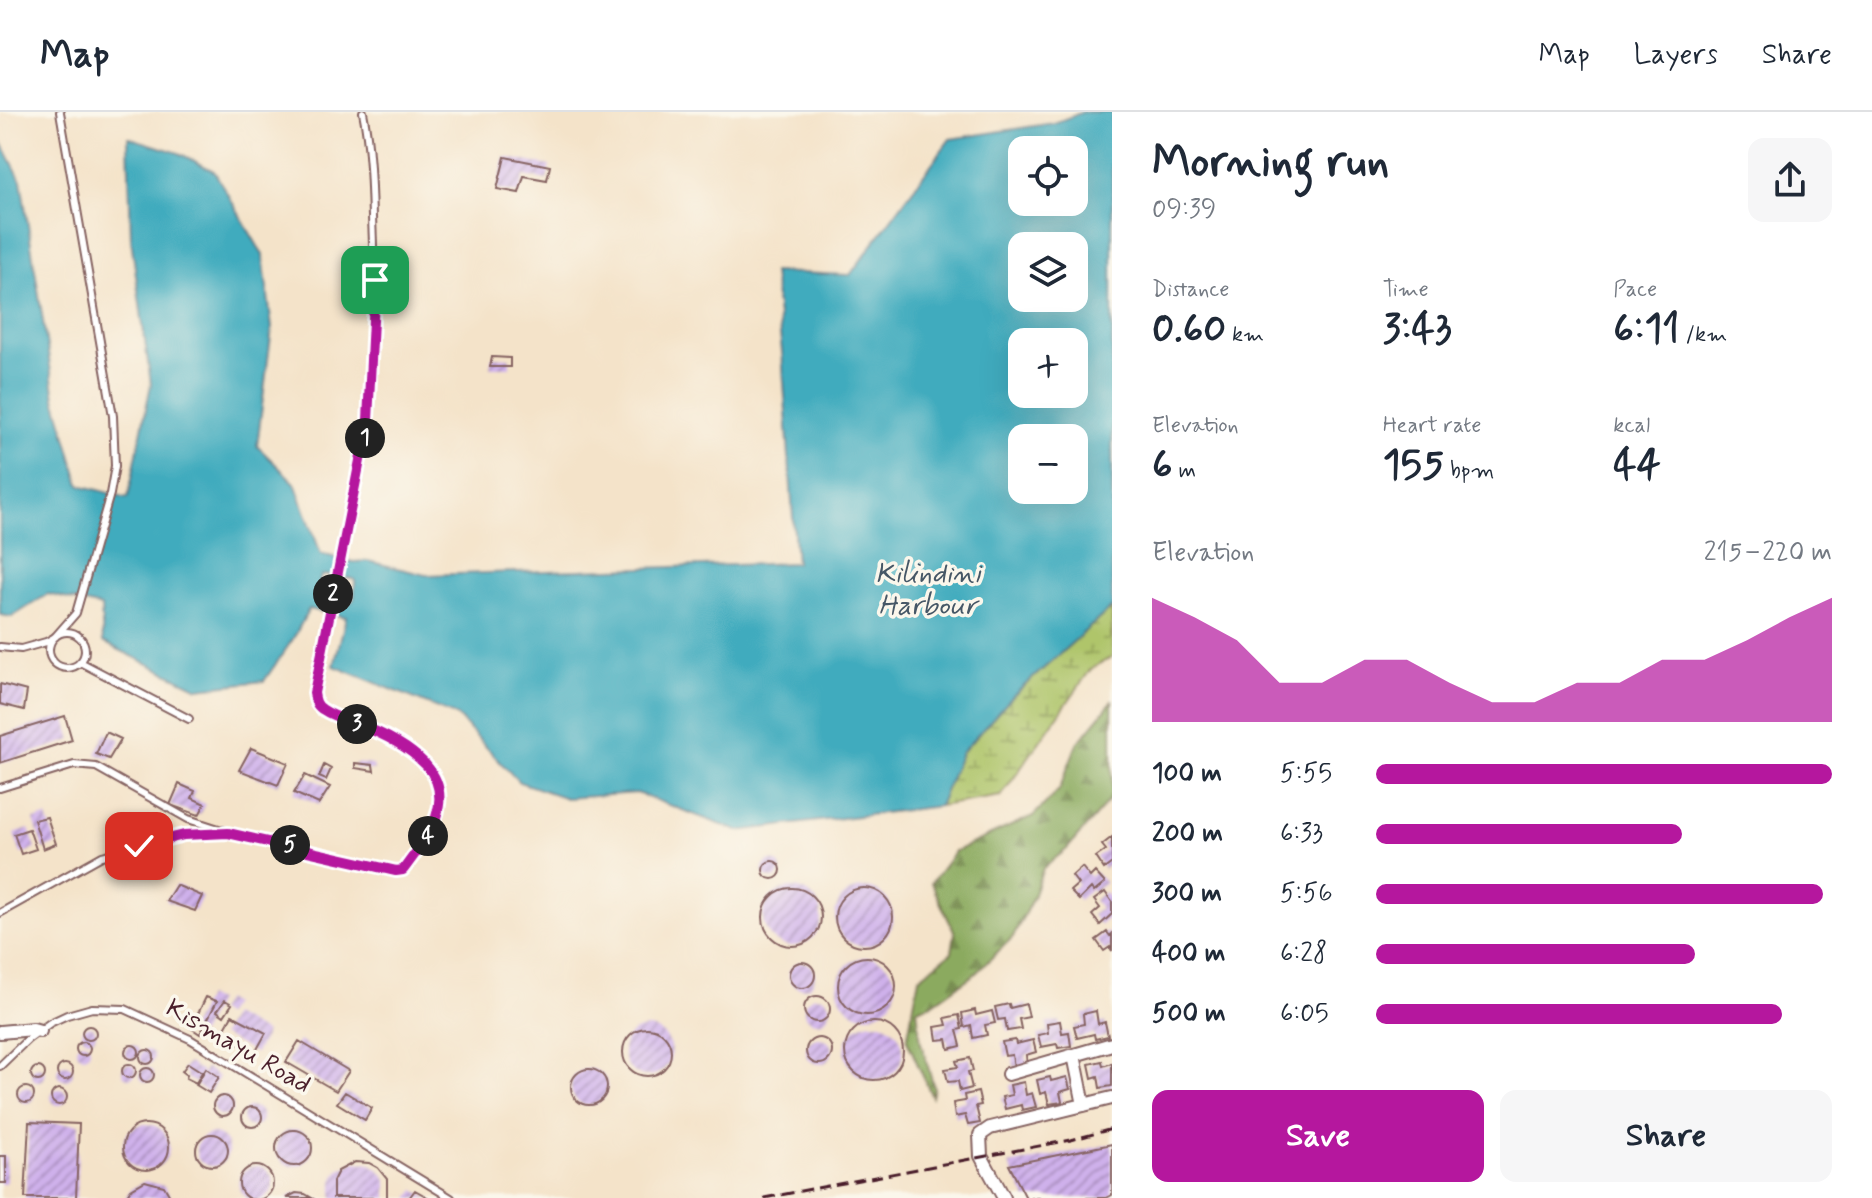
<!DOCTYPE html>
<html lang="en">
<head>
<meta charset="utf-8">
<style>
	:root { --surface:#fff; --page:#f6f6f7; --text:#1f2937; --muted:#747a83; --line:#e0e1e3; --accent:#b5179e }
	body { margin:0; font-family:Mynerve,sans-serif; background:var(--page); color:var(--text); height:100vh; display:flex; flex-direction:column; font-size:30px; white-space:nowrap }
	* { box-sizing:border-box; margin:0 }
	p { font-size:26px; color:var(--muted) }
	.icon { flex:none; width:44px; height:44px; fill:none; stroke:currentColor; stroke-width:2; stroke-linecap:round; stroke-linejoin:round }
	.map { position:relative; flex:1; overflow:hidden }
	.panel { display:flex; flex-direction:column; background:var(--surface); width:760px }
	.panel>* { flex:none }
	.controls { position:absolute; left:1008px; top:24px; display:grid; gap:16px }
	.controls a { display:grid; place-items:center; width:80px; height:80px; border-radius:16px; background:var(--surface); box-shadow:0 8px 32px #0002; font-size:40px }
	.pin { position:absolute; display:grid; place-items:center; width:68px; height:68px; color:#fff; margin:-34px; border-radius:16px; box-shadow:0 4px 12px #0006 }
	.km { position:absolute; width:40px; height:40px; margin:-20px; border-radius:50%; background:#222; color:#fff; font-size:22px; line-height:40px; text-align:center }
	.round { display:grid; place-items:center; flex:none; width:84px; height:84px; border-radius:16px; background:var(--page) }
	.summary { display:flex; align-items:center; justify-content:space-between; height:136px; padding:0 40px }
	h1 { font-size:44px; font-weight:800; line-height:60px }
	.figures { display:grid; grid-template-columns:repeat(3,1fr); gap:12px; height:136px; padding:8px 40px }
	.figures div { display:grid; align-content:center }
	.figures b { font-size:40px; font-weight:800 }
	.figures small { font-size:22px; font-weight:400 }
	.figures p { font-size:22px }
	.chart { height:224px; padding:16px 40px }
	.chart p { display:flex; justify-content:space-between }
	.chart svg { width:100%; height:144px; margin-top:8px; fill:var(--accent); opacity:.7 }
	.cta { display:flex; gap:16px; margin-top:auto; padding:16px 40px }
	.cta a { flex:1; height:92px; border-radius:16px; background:var(--accent); color:#fff; font-size:32px; font-weight:800; line-height:92px; text-align:center }
	.cta a+a { background:var(--page); color:var(--text) }
	ul { padding:0 40px; list-style:none; font-size:26px }
	li { display:grid; grid-template-columns:128px 96px 1fr; align-items:center; height:60px }
	li i { height:20px; border-radius:10px; background:var(--accent) }
	header { display:flex; align-items:center; gap:48px; box-sizing:border-box; height:112px; padding:0 40px; background:var(--surface); border-bottom:2px solid var(--line) }
	header strong { font-size:38px }
	nav { display:flex; gap:44px; margin-inline-start:auto; font-size:28px }
	main { display:flex; flex:1; min-height:0 }
	.map>svg:first-child { display:block }
	.forest { fill:url(#forest-firs); stroke:#6a6444; stroke-width:2 }
	.wetland { fill:url(#wetland-marsh); stroke:#7c724a; stroke-width:2 }
	.water { fill:#3fabbe; stroke:#446574; stroke-width:2; fill-rule:evenodd }
	.building { fill:url(#building-hatch) }
	.lines { fill:none; stroke-linecap:round; stroke-linejoin:round }
	.lane-casing { stroke:#866462; stroke-width:10 }
	.street-casing { stroke:#866462; stroke-width:16 }
	.lane { stroke:#fff; stroke-width:6 }
	.street { stroke:#fff; stroke-width:12 }
	.rail { stroke:#4a1f2b; stroke-width:3; stroke-dasharray:12 6; stroke-linecap:butt }
	.route-casing { stroke:#fff; stroke-width:16 }
	.route { stroke:#b5179e; stroke-width:10 }
	.labels { text-anchor:middle; dominant-baseline:central; stroke-width:7; stroke-linejoin:round; paint-order:stroke }
	.street-label { font-size:26px; fill:#4a1f2b; stroke:#fbf7ec }
	.water-label { font-size:28px; font-style:italic; fill:#465766; stroke:#fbf7ec }
</style>
</head>
<body>
<header>
<strong>Map</strong>
<nav><a>Map</a><a>Layers</a><a>Share</a></nav>
</header>
<main>
<div class="map">
<svg width="1112" height="1086" viewBox="0 0 1112 1086">
	<defs>
		<pattern id="forest-firs" width="22" height="20" patternUnits="userSpaceOnUse" patternTransform="scale(2)"><rect width="22" height="20" fill="#8baa5e"/><path d="M5 1l3.5 6h-7zM16 11l3.5 6h-7z" fill="#748a4e"/></pattern>
		<pattern id="wetland-marsh" width="20" height="14" patternUnits="userSpaceOnUse" patternTransform="scale(2)"><rect width="20" height="14" fill="#afc56a"/><path d="M1 5h8M5 5V1M11 12h8M15 12V8" fill="none" stroke="#909f57"/></pattern>
		<pattern id="building-hatch" width="6" height="6" patternUnits="userSpaceOnUse" patternTransform="scale(2)"><rect width="6" height="6" fill="#cfb1eb"/><path d="M-1 1l2-2M0 6l6-6M5 7l2-2" fill="none" stroke="#aa8fbf"/></pattern>
	</defs>
	<rect width="100%" height="100%" fill="#fbf7ec"/>
	<filter id="ink" filterUnits="userSpaceOnUse"><feTurbulence type="fractalNoise" baseFrequency=".0125" numOctaves="2"/><feDisplacementMap in="SourceGraphic" scale="16" xChannelSelector="R" yChannelSelector="G"/><feConvolveMatrix kernelMatrix="1 2 1 2 8 2 1 2 1" color-interpolation-filters="sRGB"/></filter>
	<filter id="wash" filterUnits="userSpaceOnUse"><feTurbulence type="fractalNoise" baseFrequency=".006" numOctaves="4" result="noise"/><feDisplacementMap in="SourceGraphic" scale="32" xChannelSelector="R" yChannelSelector="G"/><feGaussianBlur stdDeviation="1.8" result="paint"/><feColorMatrix in="noise" values="0 0 0 0 0 0 0 0 0 0 0 0 0 0 0 0 0 1.4 0 .05"/><feComposite in="paint" operator="in"/></filter>
	<g filter="url(#wash)">
		<rect width="100%" height="100%" fill="#f4e3c9"/>
		<path class="forest" d="M1112,589v96l-45,52 -24,19 -10,29 -20,40 -37,36 -44,31 -15,5 4,34 13,44 -2,10 -25,-57 12,-62 33,-26 3,-19 -24,-50 24,-32 78,-35 26,-26 18,-46z"/>
		<path class="wetland" d="M1112,495v50l-21,12 -90,127 -62,10 22,-53 53,-58z"/>
		<path class="water" d="M1083,0h29v495l-98,88 -53,58 -22,53 -201,25 -101,-38 -71,5 -47,-16 -62,-66 -123,-50 12,-49 -37,-8 -16,30 -29,42 -66,7 -95,-46 -2,-35 -53,-13 -36,23 -12,-2v-476l21,41 34,218 25,87 48,13 23,-114 -20,-145 -3,-102 51,16 35,18 49,84 9,73 -15,118 38,37 26,71 32,8 15,-1 58,14 370,-12 -14,-211 -9,-80 77,3 100,-136 104,-16zM1022,38h52v52h-52zM1022,134h52v52h-52zM1022,230h52v52h-52zM1022,326h52v52h-52zM327,463l26,4 2,2 -1,18 -5,5 -33,-8 5,-20z"/>
		<g id="blocks">
			<path class="building" d="M505,45l45,9 -3,14 -23,-4 -5,17 -22,-4z
				M492,245l18,1v9h-20z
				M0,572l27,7 -3,19 -24,-6z
				M65,604l7,24 -72,23v-27z
				M106,620l15,7 -12,20 -13,-5z
				M251,636l37,15 -10,22 -39,-15z
				M355,651l18,2 1,6 -19,-3z
				M324,653l7,4 -5,11 -7,-3z
				M305,663l25,12 -11,17 -25,-11z
				M179,672l16,7 -3,7 13,6 -6,11 -29,-10z
				M47,705l9,27 -13,5 -9,-29z
				M29,717l7,20 -15,5 -7,-20z
				M1112,725v26l-8,6 -8,-12 10,-7 -4,-5z
				M763 758a9 9 0 1 1 18 0a9 9 0 1 1-18 0Z
				M1082,755l8,10 5,-5 10,11 -11,9 -3,-4 -12,12 -9,-9 8,-7 -6,-8z
				M176,773l26,11 -7,15 -29,-10z
				M763 805a29 29 0 1 1 58 0a29 29 0 1 1-58 0Z
				M835 805a29 29 0 1 1 58 0a29 29 0 1 1-58 0Z
				M1105,780l7,10v12l-12,11 -8,-10 8,-7 -6,-8z
				M1107,820l3,4 2,-2v17l-2,-4 -6,4 -8,-11z
				M838 874a29 29 0 1 1 58 0a29 29 0 1 1-58 0Z
				M789 863a13 13 0 1 1 26 0a13 13 0 1 1-26 0Z
				M804 897a13 13 0 1 1 26 0a13 13 0 1 1-26 0Z
				M206,885l11,4 -17,33 -9,-6z
				M225,888l7,4 -8,12 -7,-5z
				M1009,892l1,4 16,-4 3,13 -10,2 2,10 -14,2 -2,-12 -7,1 -3,-13z
				M975,898l1,5 16,-4 3,12 -10,2 2,10 -14,3 -2,-13 -7,2 -2,-14z
				M1096,899l2,13 7,-2 3,14 -13,3 -1,-5 -17,4 -3,-12 10,-2 -1,-10z
				M232,903l34,18 -11,20 -34,-18z
				M959,903l3,14 -5,1 4,16 -12,3 -2,-10 -10,1 -2,-13 12,-2 -2,-7z
				M1060,909l2,12 7,-1 2,14 -13,2 -1,-4 -16,3 -3,-12 10,-2 -1,-10z
				M845 939a29 29 0 1 1 58 0a29 29 0 1 1-58 0Z
				M82 921a7 7 0 1 1 14 0a7 7 0 1 1-14 0Z
				M623 940a24 24 0 1 1 48 0a24 24 0 1 1-48 0Z
				M806 939a13 13 0 1 1 26 0a13 13 0 1 1-26 0Z
				M1015,928l1,4 17,-4 3,12 -10,3 1,10 -13,2 -2,-12 -7,1 -3,-14z
				M299,929l50,30 -13,20 -50,-29z
				M76 937a7 7 0 1 1 14 0a7 7 0 1 1-14 0Z
				M125 940a7 7 0 1 1 14 0a7 7 0 1 1-14 0Z
				M140 945a7 7 0 1 1 14 0a7 7 0 1 1-14 0Z
				M970,946l3,13 -5,1 4,16 -12,3 -2,-10 -10,1 -3,-13 13,-2 -2,-6z
				M1102,949l1,5 9,-3v23l-12,2 -2,-12 -6,2 -3,-14z
				M188,951l14,9 -6,11 -10,-5 1,-3 -5,-4z
				M122 959a7 7 0 1 1 14 0a7 7 0 1 1-14 0Z
				M57 960a8 8 0 1 1 16 0a8 8 0 1 1-16 0Z
				M31 962a7 7 0 1 1 14 0a7 7 0 1 1-14 0Z
				M140 963a7 7 0 1 1 14 0a7 7 0 1 1-14 0Z
				M206,956l13,9 -10,16 -13,-8z
				M571 975a18 18 0 1 1 36 0a18 18 0 1 1-36 0Z
				M1050,965l1,4 16,-4 3,12 -10,3 2,10 -13,2 -3,-12 -6,2 -3,-14z
				M1024,970l2,13 6,-2 4,14 -14,3 -1,-5 -16,4 -3,-12 10,-2 -2,-10z
				M18 983a8 8 0 1 1 16 0a8 8 0 1 1-16 0Z
				M51 985a8 8 0 1 1 16 0a8 8 0 1 1-16 0Z
				M345,980l27,16 -7,12 -28,-17z
				M978,980l3,13 -5,1 4,17 -12,2 -3,-10 -10,2 -2,-14 12,-2 -1,-6z
				M213 994a10 10 0 1 1 20 0a10 10 0 1 1-20 0Z
				M242 1005a10 10 0 1 1 20 0a10 10 0 1 1-20 0Z
				M29,1010l50,2 -3,74h-51z
				M123 1035a23 23 0 1 1 46 0a23 23 0 1 1-46 0Z
				M276 1036a18 18 0 1 1 36 0a18 18 0 1 1-36 0Z
				M196 1038a16 16 0 1 1 32 0a16 16 0 1 1-32 0Z
				M1112,1032v51l-6,3h-80l-17,-33z
				M0,1044h6v27h-6z
				M355,1050l14,1 9,5 9,11v19h-54v-17l5,-10z
				M239 1071a17 17 0 1 1 34 0a17 17 0 1 1-34 0Z
				M145,1069l19,5 7,12h-46l6,-9z
				M415,1078l14,8h-20z
				M296,1081l9,1 7,4h-26z"/>
		</g>
	</g>
	<g filter="url(#ink)">
		<use href="#blocks" fill-opacity="0" stroke="#866462" stroke-width="2"/>
		<g class="lines">
			<defs>
				<path id="lane" d="M49 538a18 18 0 1 1 36 0a18 18 0 1 1-36 0Z
					M0,535l21,2 25,-7 9,-5 21,-24 34,-119 5,-28 -2,-50 -53,-304
					M80,550l109,57
					M0,676l74,-23 22,2 92,52 37,12
					M0,801l102,-57 82,-21 44,-2 168,38 7,-1c23,-31 55,-69 23,-105 -18,-20 -44,-32 -69,-41 -11,-4 -25,-8 -35,-15 -6,-4 -7,-9 -8,-16l54,-273c6,-68 7,-135 4,-203 -1,-35 -2,-71 -9,-105
					M0,954l28,-27 22,-16 17,-8 25,-7 33,1 65,30 261,159"/>
				<path id="street" d="M0,920l33,-3 7,2
					M1008,962l66,-19
					M1084,993l-10,-50 38,-11
					M1004,1086l-23,-42 -1,-21 10,-7 122,-30"/>
			</defs>
			<use href="#lane" class="lane-casing"/>
			<use href="#street" class="street-casing"/>
			<use href="#lane" class="lane"/>
			<use href="#street" class="street"/>
			<path class="rail" d="M764,1086l307,-58 41,-11"/>
		</g>
	</g>
	<g class="lines" filter="url(#ink)">
		<defs>
			<path id="route" d="M139,734l45,-11 44,-2 168,38 7,-1c23,-31 55,-69 23,-105 -18,-19 -44,-32 -69,-41 -12,-4 -25,-8 -35,-15 -6,-4 -7,-9 -8,-16l54,-273 7,-140"/>
		</defs>
		<use href="#route" class="route-casing"/>
		<use href="#route" class="route"/>
	</g>
	<g class="labels">
		<g class="street-label">
			<text transform="translate(238 935) rotate(30)">Kismayu Road</text>
		</g>
		<g class="water-label">
			<text x="928" y="462">Kilindini<tspan x="928" dy="32">Harbour</tspan></text>
		</g>
	</g>
</svg>
<div class="controls">
<a><svg class="icon" aria-label="locate" viewBox="0 0 24 24"><circle cx="12" cy="12" r="6"/><path d="M12 2v4M12 18v4M2 12h4M18 12h4"/></svg></a>
<a><svg class="icon" aria-label="layers" viewBox="0 0 24 24"><path d="M12 4l9 5-9 5-9-5zM3 14l9 5 9-5"/></svg></a>
<a>+</a>
<a>−</a>
</div>
<div class="pin" style="left:375px;top:168px;background:#1e9e55"><svg class="icon" aria-label="arrive" viewBox="0 0 24 24"><path d="M6 21V4h12l-3 4 3 4H6"/></svg></div>
<div class="pin" style="left:139px;top:734px;background:#d93025"><svg class="icon" aria-label="check" viewBox="0 0 24 24"><path d="M5 12l5 5 9-10"/></svg></div>
<b class="km" style="left:365px;top:326px">1</b>
<b class="km" style="left:333px;top:482px">2</b>
<b class="km" style="left:357px;top:612px">3</b>
<b class="km" style="left:428px;top:724px">4</b>
<b class="km" style="left:290px;top:733px">5</b>
</div>
<section class="panel">
<div class="summary"><div><h1>Morning run</h1><p>09:39</p></div><a class="round"><svg class="icon" aria-label="share" viewBox="0 0 24 24"><path d="M12 15V3M7 8l5-5 5 5M5 13v7h14v-7"/></svg></a></div>
<div class="figures">
<div><p>Distance</p><b>0.60<small> km</small></b></div>
<div><p>Time</p><b>3:43</b></div>
<div><p>Pace</p><b>6:11<small> /km</small></b></div>
</div>
<div class="figures">
<div><p>Elevation</p><b>6<small> m</small></b></div>
<div><p>Heart rate</p><b>155<small> bpm</small></b></div>
<div><p>kcal</p><b>44</b></div>
</div>
<div class="chart"><p><span>Elevation</span>215–220 m</p>
<svg viewBox="0 0 160 44" preserveAspectRatio="none"><path d="M0 44V6L10 12L20 19L30 32L40 32L50 25L60 25L70 32L80 38L90 38L100 32L110 32L120 25L130 25L140 19L150 12L160 6V44z"/></svg>
</div>
<ul>
<li><b>100 m</b>5:55<i style="width:100%"></i></li>
<li><b>200 m</b>6:33<i style="width:67%"></i></li>
<li><b>300 m</b>5:56<i style="width:98%"></i></li>
<li><b>400 m</b>6:28<i style="width:70%"></i></li>
<li><b>500 m</b>6:05<i style="width:89%"></i></li>
</ul>
<div class="cta"><a>Save</a><a>Share</a></div>
</section>
</main>
</body>
</html>
